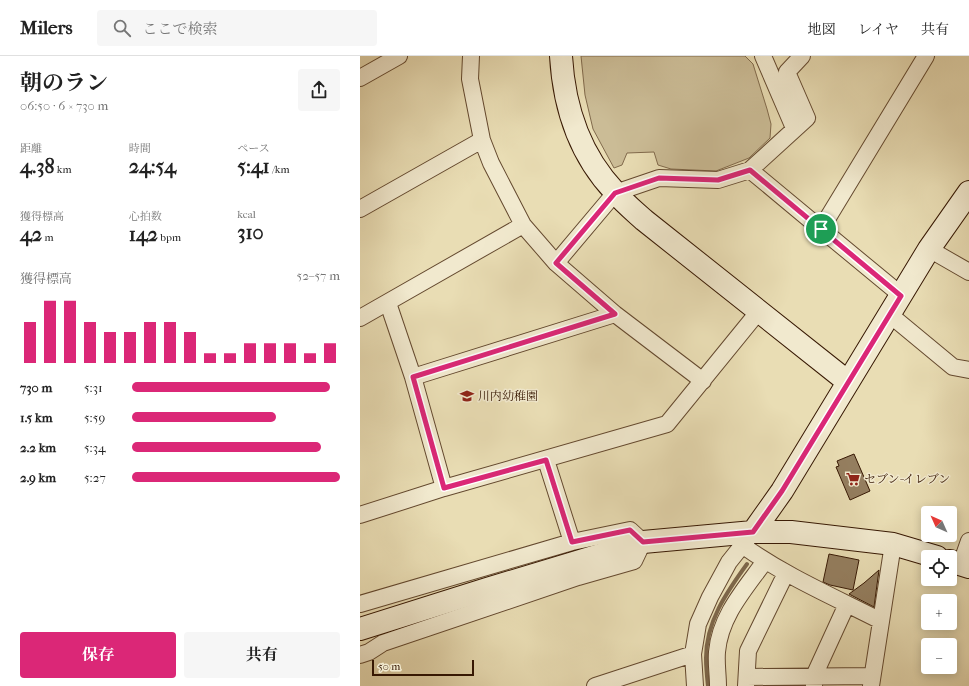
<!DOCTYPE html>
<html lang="ja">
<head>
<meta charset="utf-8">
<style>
	:root { --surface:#fff; --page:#f6f6f6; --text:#222; --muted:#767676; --line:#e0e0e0; --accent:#db2777 }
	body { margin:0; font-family:"IM FELL French Canon","Noto Serif JP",serif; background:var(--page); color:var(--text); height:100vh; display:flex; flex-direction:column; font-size:15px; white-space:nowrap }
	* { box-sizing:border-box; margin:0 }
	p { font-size:13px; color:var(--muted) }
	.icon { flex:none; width:22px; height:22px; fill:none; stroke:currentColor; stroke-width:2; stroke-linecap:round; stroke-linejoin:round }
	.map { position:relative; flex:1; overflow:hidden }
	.drawer { display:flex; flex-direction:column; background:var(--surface); width:360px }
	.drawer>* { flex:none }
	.needle { width:26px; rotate:315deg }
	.tools { position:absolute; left:561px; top:450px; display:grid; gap:8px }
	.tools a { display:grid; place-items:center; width:36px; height:36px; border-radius:4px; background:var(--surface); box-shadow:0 2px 10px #0003; font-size:20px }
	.scale { position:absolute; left:12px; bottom:10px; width:102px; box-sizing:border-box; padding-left:4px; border:2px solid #371803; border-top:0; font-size:11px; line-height:14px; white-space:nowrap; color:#371803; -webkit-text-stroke:3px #f1e9ce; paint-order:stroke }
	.pin { position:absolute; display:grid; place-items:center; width:34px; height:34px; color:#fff; margin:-17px; border:2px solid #fff; border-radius:50%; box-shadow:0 1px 4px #0007 }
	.round { display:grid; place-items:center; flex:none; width:42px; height:42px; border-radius:4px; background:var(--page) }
	.summary { display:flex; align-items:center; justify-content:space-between; height:68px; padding:0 20px }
	h1 { font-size:22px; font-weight:700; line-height:30px }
	.figures { display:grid; grid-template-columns:repeat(3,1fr); gap:6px; height:68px; padding:4px 20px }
	.figures div { display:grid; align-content:center }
	.figures b { font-size:20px; font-weight:700 }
	.figures small { font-size:11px; font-weight:400 }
	.figures p { font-size:11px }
	.chart { height:112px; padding:8px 20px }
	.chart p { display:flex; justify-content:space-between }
	.chart svg { width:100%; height:72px; margin-top:4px; stroke:var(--accent); stroke-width:6 }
	.primary-button { display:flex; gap:8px; margin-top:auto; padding:8px 20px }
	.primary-button a { flex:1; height:46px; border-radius:4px; background:var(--accent); color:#fff; font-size:16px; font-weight:700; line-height:46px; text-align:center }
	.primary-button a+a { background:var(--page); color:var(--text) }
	ul { padding:0 20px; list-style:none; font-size:13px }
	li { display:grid; grid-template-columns:64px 48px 1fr; align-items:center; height:30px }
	li i { height:10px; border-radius:5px; background:var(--accent) }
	header { display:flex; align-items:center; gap:24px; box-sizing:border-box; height:56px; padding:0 20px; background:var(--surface); border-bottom:1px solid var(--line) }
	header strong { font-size:19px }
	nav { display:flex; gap:22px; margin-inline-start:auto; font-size:14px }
	.search { width:280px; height:36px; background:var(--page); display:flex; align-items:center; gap:10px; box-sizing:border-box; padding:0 14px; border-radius:4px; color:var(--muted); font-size:15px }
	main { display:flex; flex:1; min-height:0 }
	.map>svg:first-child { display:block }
	.green { fill:#cbbc96; stroke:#816a4c }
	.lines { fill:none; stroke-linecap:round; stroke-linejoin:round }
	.stream { stroke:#7d6649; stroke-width:4 }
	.building { fill:#947e5f; stroke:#371803 }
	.street-casing { stroke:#64492f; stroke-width:18 }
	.secondary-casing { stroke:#371803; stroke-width:24 }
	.street { stroke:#f1e9ce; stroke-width:16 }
	.secondary { stroke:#f1e9ce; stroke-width:22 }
	.route-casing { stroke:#fff; stroke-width:8 }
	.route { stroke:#db2777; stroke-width:5 }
	.labels { text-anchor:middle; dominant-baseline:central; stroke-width:3; stroke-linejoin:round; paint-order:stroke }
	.poi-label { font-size:12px; fill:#371803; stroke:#f1e9ce; text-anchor:start }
</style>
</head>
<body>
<header>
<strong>Milers</strong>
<div class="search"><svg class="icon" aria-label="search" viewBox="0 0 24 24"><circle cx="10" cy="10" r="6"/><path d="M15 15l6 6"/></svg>ここで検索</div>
<nav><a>地図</a><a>レイヤ</a><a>共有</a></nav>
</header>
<main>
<section class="drawer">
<div class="summary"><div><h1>朝のラン</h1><p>06:50 · 6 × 730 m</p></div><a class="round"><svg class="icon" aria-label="share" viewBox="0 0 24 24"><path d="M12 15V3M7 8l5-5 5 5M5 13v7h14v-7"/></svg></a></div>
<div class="figures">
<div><p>距離</p><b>4.38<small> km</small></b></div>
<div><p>時間</p><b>24:54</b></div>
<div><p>ペース</p><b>5:41<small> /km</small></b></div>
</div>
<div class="figures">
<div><p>獲得標高</p><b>42<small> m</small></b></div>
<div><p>心拍数</p><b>142<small> bpm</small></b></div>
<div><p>kcal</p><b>310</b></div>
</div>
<div class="chart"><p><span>獲得標高</span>52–57 m</p>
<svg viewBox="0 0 160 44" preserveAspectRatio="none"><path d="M5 44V19M15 44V6M25 44V6M35 44V19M45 44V25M55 44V25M65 44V19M75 44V19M85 44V25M95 44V38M105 44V38M115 44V32M125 44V32M135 44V32M145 44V38M155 44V32"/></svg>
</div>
<ul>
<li><b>730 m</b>5:31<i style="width:95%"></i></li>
<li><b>1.5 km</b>5:59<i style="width:69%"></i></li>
<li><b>2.2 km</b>5:34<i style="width:91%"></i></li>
<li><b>2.9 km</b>5:27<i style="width:100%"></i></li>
</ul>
<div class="primary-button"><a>保存</a><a>共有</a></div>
</section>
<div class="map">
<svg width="609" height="630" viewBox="0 0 609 630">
	<rect width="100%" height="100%" fill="#e9ddb4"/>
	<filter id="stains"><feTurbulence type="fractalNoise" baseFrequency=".005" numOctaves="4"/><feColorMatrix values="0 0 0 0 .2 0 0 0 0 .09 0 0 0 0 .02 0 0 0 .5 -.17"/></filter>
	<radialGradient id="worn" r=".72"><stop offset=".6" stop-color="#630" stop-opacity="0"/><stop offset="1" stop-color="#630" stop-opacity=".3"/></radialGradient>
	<path class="green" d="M221,0h164l8,8 14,45 4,15 -1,14 -21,20 -33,13 -45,-2 -13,-4 -4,-13 -27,1 -5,12 -8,3 -21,-39 -8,-34z"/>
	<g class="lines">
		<path class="stream" d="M348,630c-1,-9 -2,-18 -2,-28 0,-36 20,-65 41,-94"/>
	</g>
	<path class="building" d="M494,398l16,37 -20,9 -14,-33 3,-1 -2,-5z
		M469,498l30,6 -6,30 -23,-5 -7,-3z
		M519,514l-5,37 -25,-13 15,-11z"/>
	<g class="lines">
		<defs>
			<path id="street" d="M111,0l-1,23 12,61 9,23 32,62 33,38 59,51 88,67
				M403,0l31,72
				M0,22l39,-22
				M390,114l71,59
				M0,153l122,-69
				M569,193l40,23
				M196,207l59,-70 44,-15 59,2 32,-10 57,-52 -20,-46 15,-16
				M541,239l-80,-66 105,-173
				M28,247l25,74 31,111
				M529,258l64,53 16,3
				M0,262l163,-93
				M53,321l202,-63
				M186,404l26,82
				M0,459l84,-27 223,-64 92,-113
				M382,489c43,31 92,52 139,76
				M601,508l8,-23
				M0,548l212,-62 58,-12 13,12 -9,19 -56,16 -195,66 -14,9 -9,3
				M387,621l125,-1
				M235,630l98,-32
				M335,630l-2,-32 5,-30 12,-27 19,-35 24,-30
				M358,630c0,-11 -2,-23 -1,-34 3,-36 28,-63 48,-91
				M386,630l2,-35 38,-78
				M454,630v-10l33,-72
				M511,630l22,-142"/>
			<path id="secondary" d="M201,0c3,52 18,98 54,136 8,10 19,19 29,28l204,162
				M393,476l29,-41 147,-242 40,-57
				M590,505l19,6
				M0,573l127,-40 156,-47 110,-10h38l102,12 44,13"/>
		</defs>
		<use href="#street" class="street-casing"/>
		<use href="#secondary" class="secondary-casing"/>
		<use href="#street" class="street"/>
		<use href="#secondary" class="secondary"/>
	</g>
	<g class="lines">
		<defs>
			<path id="route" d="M390,114l151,126 -119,195 -29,41 -110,10 -13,-12 -58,12 -26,-82 -102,28 -31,-111 202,-63 -59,-51 59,-70 44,-15 59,2z"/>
		</defs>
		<use href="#route" class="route-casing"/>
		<use href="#route" class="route"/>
	</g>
	<defs>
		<symbol id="school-bare" viewBox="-9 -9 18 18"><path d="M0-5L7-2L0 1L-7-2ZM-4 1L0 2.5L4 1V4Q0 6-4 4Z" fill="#8f2418" stroke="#f1e9ce" stroke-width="2.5" paint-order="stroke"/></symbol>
		<symbol id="supermarket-bare" viewBox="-9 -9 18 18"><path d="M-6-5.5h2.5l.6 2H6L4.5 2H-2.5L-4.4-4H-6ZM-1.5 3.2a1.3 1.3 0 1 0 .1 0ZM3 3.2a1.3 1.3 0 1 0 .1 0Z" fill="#8f2418" stroke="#f1e9ce" stroke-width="2.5" paint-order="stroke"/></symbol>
	</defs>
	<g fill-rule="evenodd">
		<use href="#school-bare" x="97" y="330" width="20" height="20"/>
		<use href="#supermarket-bare" x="483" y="413" width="20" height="20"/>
	</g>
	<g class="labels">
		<g class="poi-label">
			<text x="118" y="340">川内幼稚園</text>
			<text x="504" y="423">セブン-イレブン</text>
		</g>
	</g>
	<rect width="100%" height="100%" filter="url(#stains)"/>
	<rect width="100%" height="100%" fill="url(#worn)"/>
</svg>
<div class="tools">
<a><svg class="needle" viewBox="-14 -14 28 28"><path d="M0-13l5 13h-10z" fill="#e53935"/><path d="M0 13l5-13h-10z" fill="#767676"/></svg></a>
<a><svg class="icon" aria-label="locate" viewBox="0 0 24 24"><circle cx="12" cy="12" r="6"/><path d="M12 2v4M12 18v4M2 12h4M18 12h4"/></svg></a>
<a>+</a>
<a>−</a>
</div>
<div class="scale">50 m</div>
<div class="pin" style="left:461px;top:173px;background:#1e9e55"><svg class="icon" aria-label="arrive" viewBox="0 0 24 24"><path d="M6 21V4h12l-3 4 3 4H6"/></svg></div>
</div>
</main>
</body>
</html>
